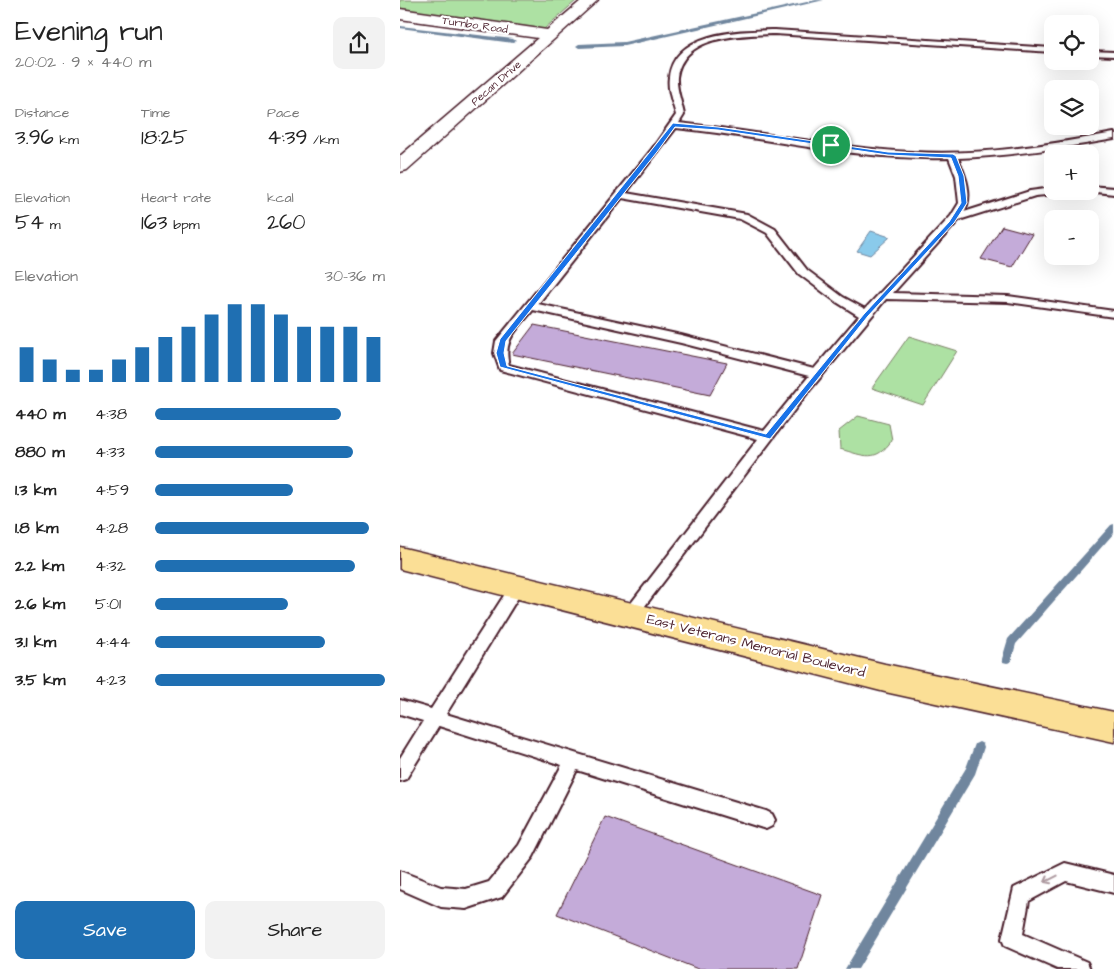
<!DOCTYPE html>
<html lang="en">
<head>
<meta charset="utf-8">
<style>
	:root { --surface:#fff; --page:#f2f2f2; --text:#222; --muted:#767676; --accent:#1f6fb2 }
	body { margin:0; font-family:"Architects Daughter",sans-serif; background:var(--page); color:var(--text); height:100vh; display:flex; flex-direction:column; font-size:19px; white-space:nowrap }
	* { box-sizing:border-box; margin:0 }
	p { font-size:16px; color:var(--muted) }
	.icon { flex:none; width:28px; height:28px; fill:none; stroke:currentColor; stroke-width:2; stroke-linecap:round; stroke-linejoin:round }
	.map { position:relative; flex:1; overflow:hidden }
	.panel { display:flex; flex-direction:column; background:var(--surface); width:400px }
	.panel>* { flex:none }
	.buttons { position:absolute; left:644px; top:15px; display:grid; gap:10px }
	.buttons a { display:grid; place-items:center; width:55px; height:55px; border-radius:10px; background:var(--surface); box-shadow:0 5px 20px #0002; font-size:25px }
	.pin { position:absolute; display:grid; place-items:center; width:42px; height:42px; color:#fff; margin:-21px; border:2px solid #fff; border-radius:50%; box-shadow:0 1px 5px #0007 }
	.round { display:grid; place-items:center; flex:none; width:52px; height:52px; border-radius:10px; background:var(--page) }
	.overview { display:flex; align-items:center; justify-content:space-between; height:85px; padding:0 15px }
	h1 { font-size:28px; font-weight:600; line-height:38px }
	.stats { display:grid; grid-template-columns:repeat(3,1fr); gap:8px; height:85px; padding:5px 15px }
	.stats div { display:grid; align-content:center }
	.stats b { font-size:21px; font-weight:600 }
	.stats small { font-size:14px; font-weight:400 }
	.stats p { font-size:14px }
	.chart { height:140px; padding:10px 15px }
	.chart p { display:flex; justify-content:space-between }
	.chart svg { width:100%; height:90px; margin-top:5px; stroke:var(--accent); stroke-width:6 }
	.button { display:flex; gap:10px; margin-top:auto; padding:10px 15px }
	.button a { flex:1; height:58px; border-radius:10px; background:var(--accent); color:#fff; font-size:20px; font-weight:600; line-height:58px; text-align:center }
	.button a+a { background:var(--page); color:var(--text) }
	ul { padding:0 15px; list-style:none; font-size:16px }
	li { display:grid; grid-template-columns:80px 60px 1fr; align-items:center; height:38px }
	li i { height:12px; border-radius:6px; background:var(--accent) }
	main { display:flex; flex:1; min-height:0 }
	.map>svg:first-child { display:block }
	.green { fill:#ade1a3; stroke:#7c8067 }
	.water { fill:#8acaeb; stroke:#70869e }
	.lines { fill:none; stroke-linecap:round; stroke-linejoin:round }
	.stream { fill:#70869e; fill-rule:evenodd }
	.building { fill:#c4abd9; stroke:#4a1f2b }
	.service-casing { stroke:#4a1f2b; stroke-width:4 }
	.minor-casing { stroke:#4a1f2b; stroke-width:3 }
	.primary-casing { stroke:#4a1f2b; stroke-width:3 }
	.service { fill:#fff; fill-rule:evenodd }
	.minor { fill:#fff; fill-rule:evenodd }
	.primary { fill:#fbdf96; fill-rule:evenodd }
	.oneway { stroke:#ae9aa0 }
	.route { fill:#1a73e8; stroke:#fff; fill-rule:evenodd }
	.labels { text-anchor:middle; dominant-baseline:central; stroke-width:4.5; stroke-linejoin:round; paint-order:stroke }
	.far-street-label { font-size:11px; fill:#4a1f2b; stroke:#fff }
	.street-label { font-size:14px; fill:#4a1f2b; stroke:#fff }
</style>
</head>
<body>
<main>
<section class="panel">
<div class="overview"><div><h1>Evening run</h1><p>20:02 · 9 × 440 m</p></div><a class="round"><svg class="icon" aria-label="share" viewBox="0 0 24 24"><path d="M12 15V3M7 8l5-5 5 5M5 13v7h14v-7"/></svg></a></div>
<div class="stats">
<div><p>Distance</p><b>3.96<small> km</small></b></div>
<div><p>Time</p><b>18:25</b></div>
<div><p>Pace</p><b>4:39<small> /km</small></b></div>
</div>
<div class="stats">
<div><p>Elevation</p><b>54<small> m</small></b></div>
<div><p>Heart rate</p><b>163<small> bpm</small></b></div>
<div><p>kcal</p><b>260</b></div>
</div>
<div class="chart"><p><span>Elevation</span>30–36 m</p>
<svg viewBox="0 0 160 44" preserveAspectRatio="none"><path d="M5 44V27M15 44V33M25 44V38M35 44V38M45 44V33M55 44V27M65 44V22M75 44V17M85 44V11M95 44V6M105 44V6M115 44V11M125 44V17M135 44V17M145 44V17M155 44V22"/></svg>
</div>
<ul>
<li><b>440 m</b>4:38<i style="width:81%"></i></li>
<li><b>880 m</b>4:33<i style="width:86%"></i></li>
<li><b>1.3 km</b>4:59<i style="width:60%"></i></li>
<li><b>1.8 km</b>4:28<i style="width:93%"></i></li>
<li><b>2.2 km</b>4:32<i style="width:87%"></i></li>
<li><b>2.6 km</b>5:01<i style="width:58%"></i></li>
<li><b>3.1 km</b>4:44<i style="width:74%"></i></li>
<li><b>3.5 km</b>4:23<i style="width:100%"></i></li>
</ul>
<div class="button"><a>Save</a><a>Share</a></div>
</section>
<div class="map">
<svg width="714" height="969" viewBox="0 0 714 969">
	<rect width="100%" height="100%" fill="#fff"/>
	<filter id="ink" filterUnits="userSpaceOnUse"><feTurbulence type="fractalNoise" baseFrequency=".02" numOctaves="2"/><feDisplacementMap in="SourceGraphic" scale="10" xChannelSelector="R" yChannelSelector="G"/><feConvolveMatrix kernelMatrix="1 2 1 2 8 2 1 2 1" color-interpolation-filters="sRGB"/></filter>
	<g filter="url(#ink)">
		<path class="green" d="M0,0h177l-33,29 -144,-20z
			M509,336l48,15 -34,54 -51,-17z
			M458,416l31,8 3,16c-16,23 -27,16 -52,9l-1,-18z"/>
		<path class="water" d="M471,231l19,6 -20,18 -13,-4z"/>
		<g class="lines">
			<path class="stream" d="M416,0h8l-200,46 -45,2 -3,-2 3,-2 45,-2z
				M0,26l113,13 3,2 -3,2 -113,-15z
				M714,524v9l-98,111 -5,18 -4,1 -4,-1 -1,-3 6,-20 103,-114z
				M579,742l4,2 1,3 -9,27 -117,195h-13l121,-201 9,-24z"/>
		</g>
		<path class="building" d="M602,226l30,8 -20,33 -31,-8z
			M134,325l193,38 -17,32 -198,-41z
			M205,817l217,78 -24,74h-100l-141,-55z"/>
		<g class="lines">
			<defs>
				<path id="service" d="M375,30l277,18v4l-277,-18c-32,1 -92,0 -98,43 -1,12 5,26 7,38l-5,8c78,8 156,25 234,29 68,4 135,-7 201,-19v6c-51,9 -103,17 -156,19 7,17 16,37 6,54l66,-21 22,-3v3h10l-5,3 -22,2 -76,24 -66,73 115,3 106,15v6l-106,-15 -122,-3 -81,97 -170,223 -5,2 -5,-2 -3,-4 3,-4 133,-172 -258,-69 -6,-17 2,-12 156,-192 24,-34c-3,-12 -9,-25 -7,-38 6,-46 70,-46 106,-47zM276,128c90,9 181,33 273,30l7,18 3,27 -8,13 -86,93 -22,-12 -36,-27 -32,-41 -28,-15 -121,-21zM222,198l118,21 27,14 32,41 36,27 24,15 -45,53 -133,-34 -143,-31zM133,310l148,33 128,33 -45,55 -255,-66c-7,-26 9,-36 24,-55z
					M690,51l24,1v4l-24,-1z
					M690,186l24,2v6l-27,-3h3z
					M117,581l5,2 3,4 -3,4 -76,123 320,97 6,3 3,6 -3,6 -6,3 -189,-59 -44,87 -31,40 -36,12 -25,-2 -41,-18v-18l41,16 25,2 23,-7 30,-37 43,-80 -123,-39 -33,53 -6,2v-23l23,-37 -23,-7v-14l31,9 81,-126z
					M665,863l49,12v18l-48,-12 -37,20 -6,33 64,28 3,7h-33l-52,-23 -3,-7 12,-51z"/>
				<path id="minor" d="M182,0h16l-191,170 -7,2v-16l138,-118 -138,-19v-10l147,21z"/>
				<path id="primary" d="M0,547l485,117 229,48v30l-229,-50 -485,-123z"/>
			</defs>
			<use href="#service" class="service-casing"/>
			<use href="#minor" class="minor-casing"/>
			<use href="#primary" class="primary-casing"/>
			<use href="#service" class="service"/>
			<use href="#minor" class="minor"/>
			<use href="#primary" class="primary"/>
		</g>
		<defs><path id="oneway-shaft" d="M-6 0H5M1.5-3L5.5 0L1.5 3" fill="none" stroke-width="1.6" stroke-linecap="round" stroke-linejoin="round" transform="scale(1.25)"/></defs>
		<use class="oneway" href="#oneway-shaft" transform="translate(651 879) rotate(153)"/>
	</g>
	<path class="route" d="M273,123l45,4 170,25 65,2 3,2 8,20 3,27 -13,20 -86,93 -98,123 -270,-72 -4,-14 4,-14zM275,127l43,3 170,25 63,3 7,18 3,27 -12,19 -85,92 -98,120 -259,-68 -3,-13 2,-12 151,-189z"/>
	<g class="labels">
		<g class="far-street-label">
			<text transform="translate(75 25) rotate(8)">Turnbo Road</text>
			<text transform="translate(96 83) rotate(-41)">Pecan Drive</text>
		</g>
		<g class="street-label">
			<text transform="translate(356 646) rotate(14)">East Veterans Memorial Boulevard</text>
		</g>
	</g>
</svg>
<div class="buttons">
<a><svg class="icon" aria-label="locate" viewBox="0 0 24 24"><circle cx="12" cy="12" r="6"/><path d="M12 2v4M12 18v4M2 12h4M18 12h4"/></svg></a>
<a><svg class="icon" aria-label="layers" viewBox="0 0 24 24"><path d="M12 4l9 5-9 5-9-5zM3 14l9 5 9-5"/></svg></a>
<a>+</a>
<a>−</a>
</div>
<div class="pin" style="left:431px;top:145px;background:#1e9e55"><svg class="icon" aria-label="arrive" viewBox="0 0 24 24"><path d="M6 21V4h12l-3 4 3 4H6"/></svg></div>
</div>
</main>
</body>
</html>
